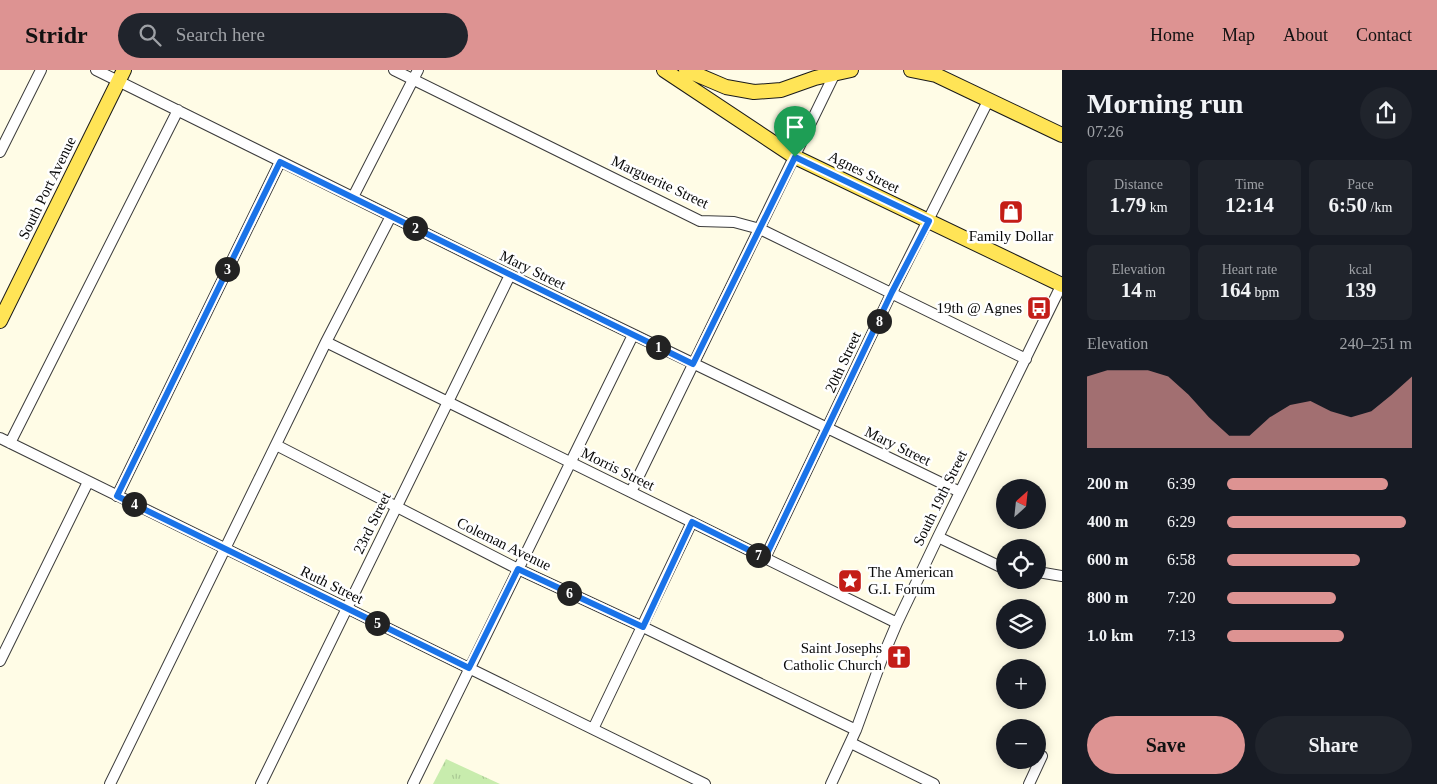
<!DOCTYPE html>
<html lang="en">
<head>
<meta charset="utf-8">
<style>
	:root { --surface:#171b24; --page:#20242c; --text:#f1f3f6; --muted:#9ea1a6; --accent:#dd9392 }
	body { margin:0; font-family:"Times New Roman",serif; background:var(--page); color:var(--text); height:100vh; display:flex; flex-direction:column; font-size:19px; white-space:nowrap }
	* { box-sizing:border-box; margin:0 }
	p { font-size:16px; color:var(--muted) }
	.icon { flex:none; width:28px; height:28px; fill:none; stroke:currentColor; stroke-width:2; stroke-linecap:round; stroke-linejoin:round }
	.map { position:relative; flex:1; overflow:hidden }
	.drawer { display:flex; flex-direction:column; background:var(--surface); width:375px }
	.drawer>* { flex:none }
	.needle { width:32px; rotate:27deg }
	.tools { position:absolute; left:996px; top:409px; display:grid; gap:10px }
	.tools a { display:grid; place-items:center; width:50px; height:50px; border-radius:50%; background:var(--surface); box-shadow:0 2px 12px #0003; font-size:25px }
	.pin { position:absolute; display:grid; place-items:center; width:42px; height:42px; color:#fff; margin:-51px -21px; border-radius:50% 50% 50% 0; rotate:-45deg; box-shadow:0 0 5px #0007 }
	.pin .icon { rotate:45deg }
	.km { position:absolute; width:25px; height:25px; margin:-12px; border-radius:50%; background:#222; color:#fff; font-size:14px; line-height:25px; text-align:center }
	.round { display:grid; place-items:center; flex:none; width:52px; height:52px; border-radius:26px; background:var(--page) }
	.headline { display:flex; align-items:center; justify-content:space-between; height:85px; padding:0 25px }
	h1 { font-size:28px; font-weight:700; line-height:38px }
	.metrics { display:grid; grid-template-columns:repeat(3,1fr); gap:8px; height:85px; padding:5px 25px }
	.metrics div { display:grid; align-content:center; border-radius:8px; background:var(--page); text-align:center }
	.metrics b { font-size:21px; font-weight:700 }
	.metrics small { font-size:14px; font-weight:400 }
	.metrics p { font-size:14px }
	.chart { height:140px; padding:10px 25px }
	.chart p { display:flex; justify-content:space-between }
	.chart svg { width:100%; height:90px; margin-top:5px; fill:var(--accent); opacity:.7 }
	.cta { display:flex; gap:10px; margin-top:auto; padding:10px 25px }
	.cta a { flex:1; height:58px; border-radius:30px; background:var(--accent); color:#111; font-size:20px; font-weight:700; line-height:58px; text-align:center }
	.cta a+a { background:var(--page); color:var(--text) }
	ul { padding:0 25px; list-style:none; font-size:16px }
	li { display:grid; grid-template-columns:80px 60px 1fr; align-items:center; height:38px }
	li i { height:12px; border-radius:6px; background:var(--accent) }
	header { display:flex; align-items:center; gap:30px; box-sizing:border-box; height:70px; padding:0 25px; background:var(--accent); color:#111 }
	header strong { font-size:24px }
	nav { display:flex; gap:28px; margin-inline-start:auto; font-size:18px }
	.search { width:350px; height:45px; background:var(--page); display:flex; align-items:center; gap:12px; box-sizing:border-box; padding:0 18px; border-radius:28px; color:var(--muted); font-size:19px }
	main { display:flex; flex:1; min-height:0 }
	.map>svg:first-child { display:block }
	.park { fill:url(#park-tufts) }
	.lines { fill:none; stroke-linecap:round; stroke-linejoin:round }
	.minor-casing { stroke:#3c3c3c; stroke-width:12 }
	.major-casing { stroke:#1a1a1a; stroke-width:16 }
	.minor { stroke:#fff; stroke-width:10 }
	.major { stroke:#ffe456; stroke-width:14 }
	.route-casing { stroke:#fff; stroke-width:10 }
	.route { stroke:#1a73e8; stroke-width:6 }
	.labels { text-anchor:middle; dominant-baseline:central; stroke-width:5; stroke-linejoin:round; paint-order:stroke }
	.street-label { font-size:15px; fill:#090909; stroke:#fff }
	.poi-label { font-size:15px; fill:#090909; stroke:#fff; text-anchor:end }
</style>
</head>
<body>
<header>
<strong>Stridr</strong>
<div class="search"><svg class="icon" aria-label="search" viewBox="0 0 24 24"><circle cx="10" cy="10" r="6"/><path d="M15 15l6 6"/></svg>Search here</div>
<nav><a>Home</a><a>Map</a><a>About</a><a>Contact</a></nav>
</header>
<main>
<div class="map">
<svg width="1062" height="714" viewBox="0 0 1062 714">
	<defs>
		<pattern id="park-tufts" width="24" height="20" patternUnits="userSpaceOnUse" patternTransform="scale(1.25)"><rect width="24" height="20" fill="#c8ecad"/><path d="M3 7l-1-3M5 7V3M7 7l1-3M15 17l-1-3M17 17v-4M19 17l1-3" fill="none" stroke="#aac994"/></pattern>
	</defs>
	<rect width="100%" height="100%" fill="#fffce6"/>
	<path class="park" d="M446,689l54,25h-67z"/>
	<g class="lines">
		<defs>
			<path id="minor" d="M96,0l414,205 450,217
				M394,0l306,151 34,1 26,7 266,130
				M0,82l41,-82
				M353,127l65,-127
				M326,272l571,281
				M0,368l705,346
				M10,373l168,-333
				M276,375l242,124 125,58 213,103
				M631,422l205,-421
				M117,426l163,-334
				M938,467l67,32
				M765,488l127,-266 97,-193
				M1038,502l24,4
				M0,591l88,-179
				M593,659l99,-207
				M851,673l83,41
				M110,714l216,-442 65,-126
				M261,714l249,-509
				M413,714l220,-449
				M831,714l25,-54 27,-74 14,-33 41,-86 124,-253
				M1029,714l13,-28"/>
			<path id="major" d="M664,0l131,87 267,128
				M686,0l40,17 28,5 27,-2 34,-12 36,-8
				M911,0l25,5 126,60
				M0,251l124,-251"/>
		</defs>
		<use href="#minor" class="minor-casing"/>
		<use href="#major" class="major-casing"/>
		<use href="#minor" class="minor"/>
		<use href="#major" class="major"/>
	</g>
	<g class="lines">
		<defs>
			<path id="route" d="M795,87l134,64 -37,71 -127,266 -73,-36 -49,105 -125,-58 -49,99 -352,-172 163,-334 413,202z"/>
		</defs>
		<use href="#route" class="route-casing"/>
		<use href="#route" class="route"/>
	</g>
	<defs>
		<symbol id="shop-square" viewBox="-11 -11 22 22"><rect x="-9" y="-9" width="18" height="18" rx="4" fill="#c41d17" stroke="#fff"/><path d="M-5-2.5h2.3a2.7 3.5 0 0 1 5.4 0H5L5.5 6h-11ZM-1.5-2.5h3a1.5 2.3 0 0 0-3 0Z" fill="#fff"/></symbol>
		<symbol id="bus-square" viewBox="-11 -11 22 22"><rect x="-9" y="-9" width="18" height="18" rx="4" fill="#c41d17" stroke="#fff"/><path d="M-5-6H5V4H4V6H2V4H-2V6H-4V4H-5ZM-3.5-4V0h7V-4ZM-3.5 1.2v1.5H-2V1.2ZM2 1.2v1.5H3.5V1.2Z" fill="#fff"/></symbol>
		<symbol id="sight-square" viewBox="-11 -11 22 22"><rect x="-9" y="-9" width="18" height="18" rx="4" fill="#c41d17" stroke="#fff"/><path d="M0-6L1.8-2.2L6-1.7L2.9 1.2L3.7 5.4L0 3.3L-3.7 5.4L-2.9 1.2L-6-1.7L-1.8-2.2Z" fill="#fff"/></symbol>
		<symbol id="church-square" viewBox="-11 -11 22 22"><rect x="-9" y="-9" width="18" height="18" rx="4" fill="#c41d17" stroke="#fff"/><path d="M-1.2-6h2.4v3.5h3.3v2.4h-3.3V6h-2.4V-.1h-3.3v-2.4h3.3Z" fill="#fff"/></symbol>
	</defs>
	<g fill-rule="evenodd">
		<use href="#shop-square" x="997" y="128" width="28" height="28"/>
		<use href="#bus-square" x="1025" y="224" width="28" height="28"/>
		<use href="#sight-square" x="836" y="497" width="28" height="28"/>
		<use href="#church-square" x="885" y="573" width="28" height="28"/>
	</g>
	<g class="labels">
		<g class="street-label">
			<text transform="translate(864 102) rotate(26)">Agnes Street</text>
			<text transform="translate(660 112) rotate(25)">Marguerite Street</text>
			<text transform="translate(47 118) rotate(-64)">South Port Avenue</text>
			<text transform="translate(533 200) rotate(26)">Mary Street</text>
			<text transform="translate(843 292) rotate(-65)">20th Street</text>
			<text transform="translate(898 376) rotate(26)">Mary Street</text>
			<text transform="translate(618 399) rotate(26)">Morris Street</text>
			<text transform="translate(940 428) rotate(-64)">South 19th Street</text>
			<text transform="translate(372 453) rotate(-64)">23rd Street</text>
			<text transform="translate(504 474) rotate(26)">Coleman Avenue</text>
			<text transform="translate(332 515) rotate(26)">Ruth Street</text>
		</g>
		<g class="poi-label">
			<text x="1011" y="166" text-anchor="middle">Family Dollar</text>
			<text x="1022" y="238">19th @ Agnes</text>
			<text x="868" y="502" text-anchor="start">The American<tspan x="868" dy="17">G.I. Forum</tspan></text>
			<text x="882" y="578">Saint Josephs<tspan x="882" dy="17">Catholic Church</tspan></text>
		</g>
	</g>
</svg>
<div class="tools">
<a><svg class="needle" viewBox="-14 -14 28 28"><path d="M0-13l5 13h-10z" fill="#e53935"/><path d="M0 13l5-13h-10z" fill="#9ea1a6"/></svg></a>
<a><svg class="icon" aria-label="locate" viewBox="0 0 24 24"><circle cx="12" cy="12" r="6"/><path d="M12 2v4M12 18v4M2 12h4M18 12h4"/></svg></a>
<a><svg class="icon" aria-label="layers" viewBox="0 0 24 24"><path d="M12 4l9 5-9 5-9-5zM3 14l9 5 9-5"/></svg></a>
<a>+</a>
<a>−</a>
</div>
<div class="pin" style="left:795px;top:87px;background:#1e9e55"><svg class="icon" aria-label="arrive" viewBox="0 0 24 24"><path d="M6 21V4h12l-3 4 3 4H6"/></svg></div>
<b class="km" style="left:658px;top:277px">1</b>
<b class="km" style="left:415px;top:158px">2</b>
<b class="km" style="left:227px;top:199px">3</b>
<b class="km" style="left:134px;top:434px">4</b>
<b class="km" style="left:377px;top:553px">5</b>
<b class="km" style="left:569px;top:523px">6</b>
<b class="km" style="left:758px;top:485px">7</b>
<b class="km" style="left:879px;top:251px">8</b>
</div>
<section class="drawer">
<div class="headline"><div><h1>Morning run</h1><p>07:26</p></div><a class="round"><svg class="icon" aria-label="share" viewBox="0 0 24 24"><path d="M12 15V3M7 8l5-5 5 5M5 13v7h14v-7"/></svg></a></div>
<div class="metrics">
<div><p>Distance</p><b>1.79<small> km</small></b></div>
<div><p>Time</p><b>12:14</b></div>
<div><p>Pace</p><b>6:50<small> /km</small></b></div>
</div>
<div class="metrics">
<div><p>Elevation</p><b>14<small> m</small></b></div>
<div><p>Heart rate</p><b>164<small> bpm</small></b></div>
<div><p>kcal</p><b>139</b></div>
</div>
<div class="chart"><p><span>Elevation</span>240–251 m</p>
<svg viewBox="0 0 160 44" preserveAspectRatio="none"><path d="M0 44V9L10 6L20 6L30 6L40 9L50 18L60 29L70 38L80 38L90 29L100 23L110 21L120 26L130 29L140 26L150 18L160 9V44z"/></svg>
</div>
<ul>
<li><b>200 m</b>6:39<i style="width:87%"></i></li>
<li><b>400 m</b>6:29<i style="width:97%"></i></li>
<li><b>600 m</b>6:58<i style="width:72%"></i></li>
<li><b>800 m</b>7:20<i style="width:59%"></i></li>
<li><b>1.0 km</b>7:13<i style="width:63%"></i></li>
</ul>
<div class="cta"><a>Save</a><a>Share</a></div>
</section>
</main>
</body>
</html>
